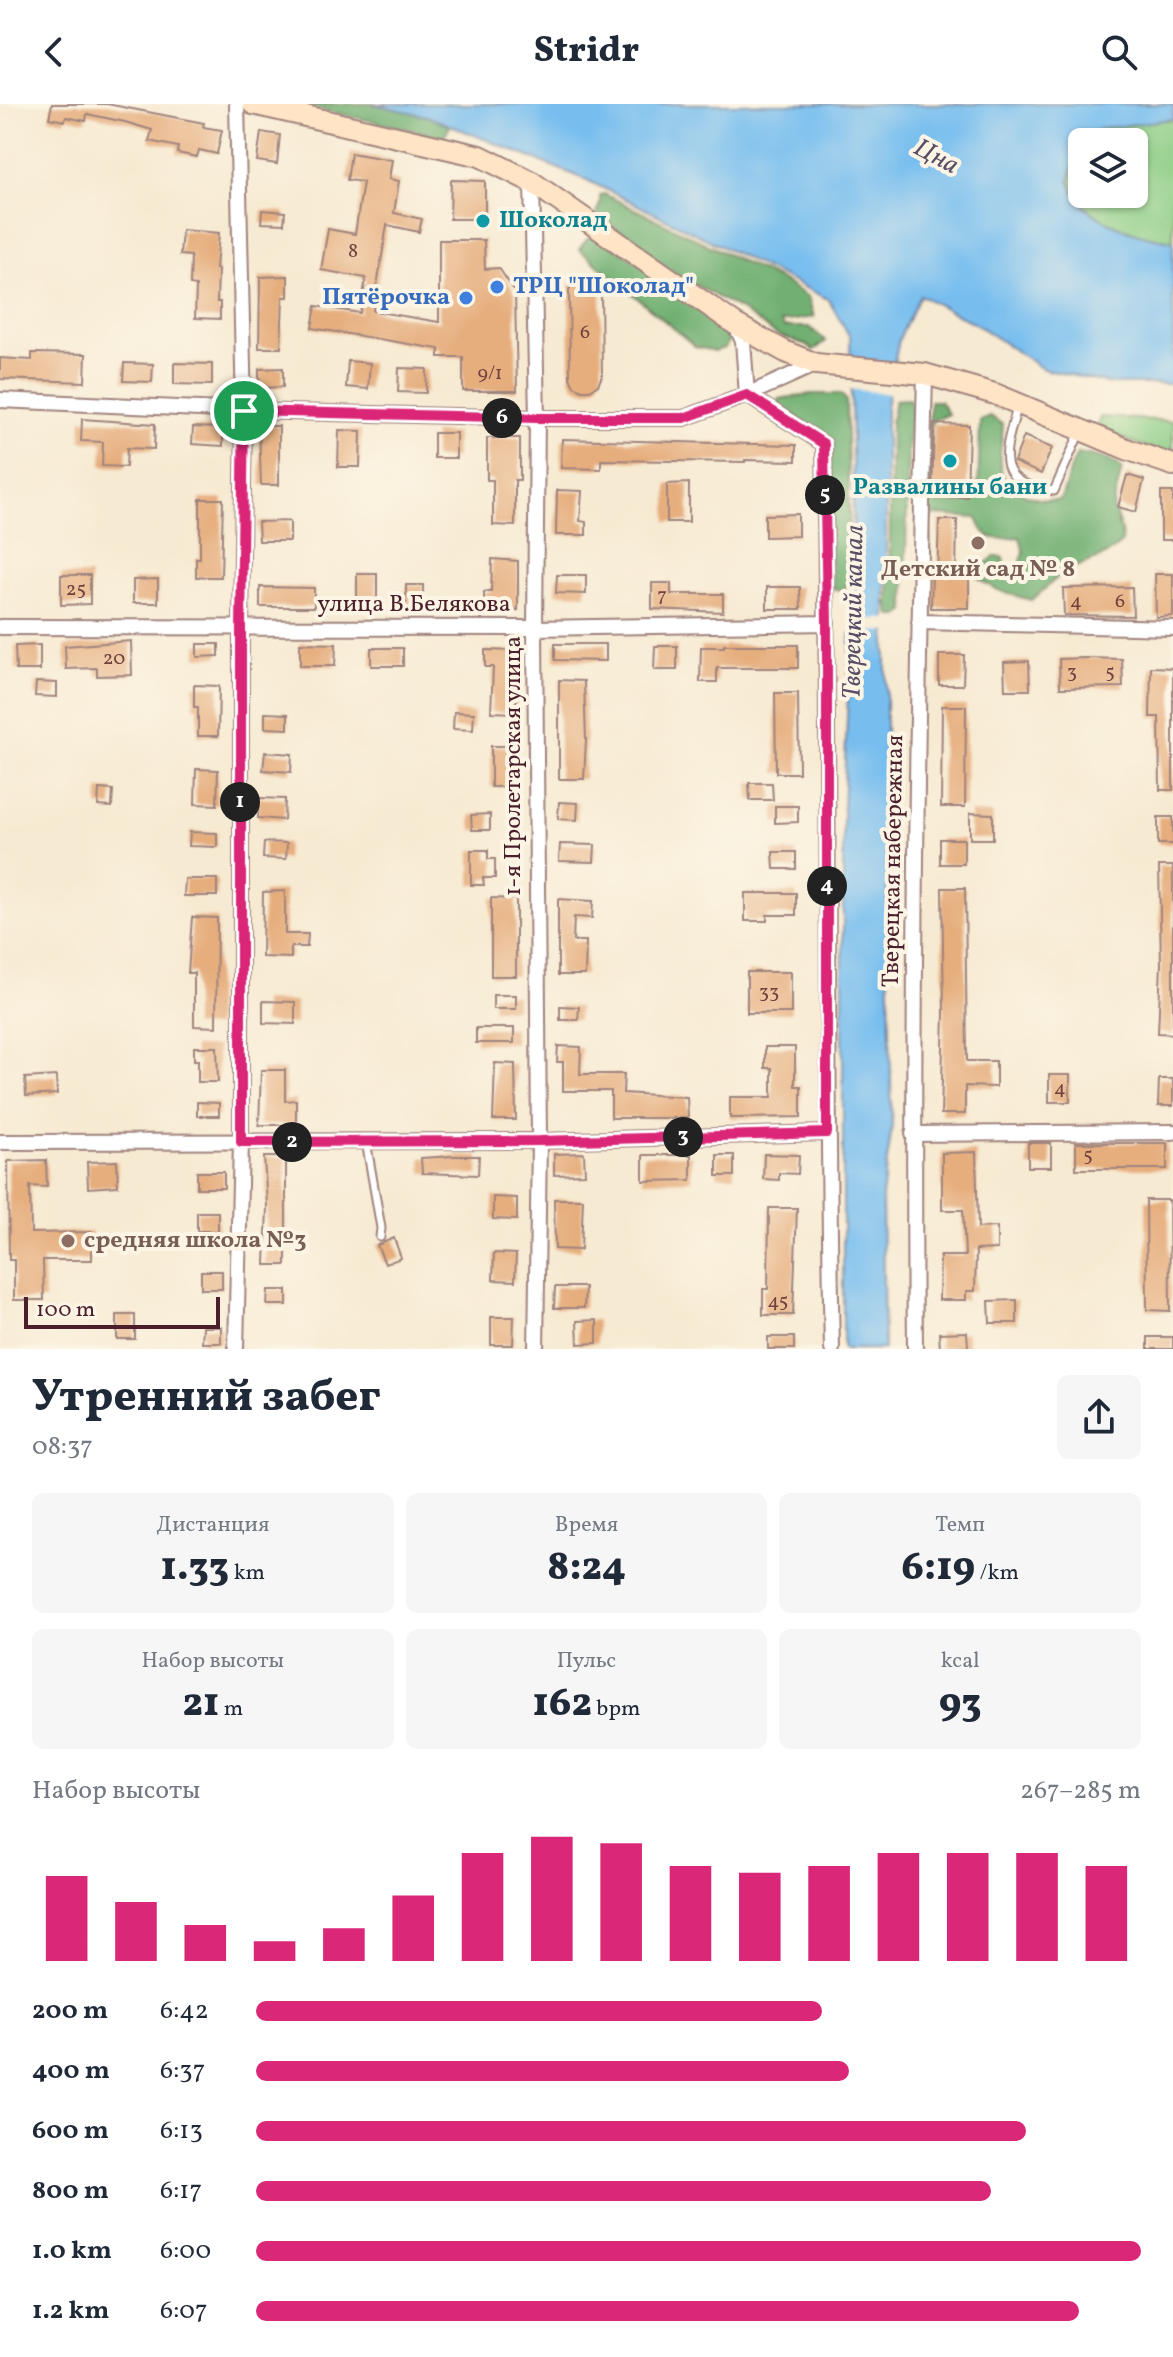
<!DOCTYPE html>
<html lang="ru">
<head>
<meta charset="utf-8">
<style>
	:root { --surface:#fff; --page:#f6f6f7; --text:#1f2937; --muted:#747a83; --accent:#db2777 }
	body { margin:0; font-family:Vollkorn,serif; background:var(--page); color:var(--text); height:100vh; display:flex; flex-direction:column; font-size:30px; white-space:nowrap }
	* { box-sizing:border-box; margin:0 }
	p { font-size:26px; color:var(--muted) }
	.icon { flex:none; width:44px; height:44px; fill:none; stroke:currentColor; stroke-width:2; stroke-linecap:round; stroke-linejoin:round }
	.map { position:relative; height:1245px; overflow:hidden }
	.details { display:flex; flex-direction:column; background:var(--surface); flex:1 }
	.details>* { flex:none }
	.buttons { position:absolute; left:1068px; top:24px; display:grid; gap:16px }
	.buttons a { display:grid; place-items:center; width:80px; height:80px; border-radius:12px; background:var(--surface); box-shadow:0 2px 6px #0004; font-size:40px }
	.scale { position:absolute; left:24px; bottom:20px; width:196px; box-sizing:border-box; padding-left:8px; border:4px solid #4a1f2b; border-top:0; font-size:22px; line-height:28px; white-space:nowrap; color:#4a1f2b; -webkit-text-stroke:6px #fcf5e5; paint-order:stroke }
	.pin { position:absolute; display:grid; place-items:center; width:68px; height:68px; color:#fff; margin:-34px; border:4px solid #fff; border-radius:50%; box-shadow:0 2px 8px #0007 }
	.km { position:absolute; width:40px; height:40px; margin:-20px; border-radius:50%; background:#222; color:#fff; font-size:22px; line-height:40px; text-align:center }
	.round { display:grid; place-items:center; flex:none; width:84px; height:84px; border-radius:12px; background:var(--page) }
	.overview { display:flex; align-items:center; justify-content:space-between; height:136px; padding:0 32px }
	h1 { font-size:44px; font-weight:800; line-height:60px }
	.figures { display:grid; grid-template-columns:repeat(3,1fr); gap:12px; height:136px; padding:8px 32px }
	.figures div { display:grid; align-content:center; border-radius:12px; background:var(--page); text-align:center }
	.figures b { font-size:40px; font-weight:800 }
	.figures small { font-size:22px; font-weight:400 }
	.figures p { font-size:22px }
	.chart { height:224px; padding:16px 32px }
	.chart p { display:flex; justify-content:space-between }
	.chart svg { width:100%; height:144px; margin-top:8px; stroke:var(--accent); stroke-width:6 }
	ul { padding:0 32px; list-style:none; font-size:26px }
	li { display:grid; grid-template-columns:128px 96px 1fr; align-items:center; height:60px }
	li i { height:20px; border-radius:10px; background:var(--accent) }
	header { display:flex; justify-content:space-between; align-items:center; height:104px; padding:0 32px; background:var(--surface); font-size:36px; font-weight:800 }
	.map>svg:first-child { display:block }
	.green { fill:#8ccd85; stroke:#6b7658; stroke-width:2 }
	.forest { fill:#71b072; stroke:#5e684e; stroke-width:2 }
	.water { fill:#77beef; stroke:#606e8d; stroke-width:2 }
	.pier { fill:#f7ead2 }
	.building { fill:#e6ad7d }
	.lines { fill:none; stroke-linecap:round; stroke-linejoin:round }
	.service-casing { stroke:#a0847e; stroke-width:11 }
	.minor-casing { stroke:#a0847e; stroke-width:18 }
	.secondary-casing { stroke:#a0847e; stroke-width:24 }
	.service { stroke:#fff; stroke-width:7 }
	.minor { stroke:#fff; stroke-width:14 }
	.secondary { stroke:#ffe4c6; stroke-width:20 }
	.route-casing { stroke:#fff; stroke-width:16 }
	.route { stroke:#db2777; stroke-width:10 }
	.culture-dot { fill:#0f9aa8; stroke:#fcf5e5; stroke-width:3 }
	.shop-dot { fill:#3f7fe0; stroke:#fcf5e5; stroke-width:3 }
	.education-dot { fill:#8d6e63; stroke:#fcf5e5; stroke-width:3 }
	.labels { text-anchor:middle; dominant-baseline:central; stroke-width:8; stroke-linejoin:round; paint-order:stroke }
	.number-label { font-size:20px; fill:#714240 }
	.culture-label { font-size:24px; font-weight:bold; fill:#0d838f; stroke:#fcf5e5; text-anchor:start }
	.shop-label { font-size:24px; font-weight:bold; fill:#366cbe; stroke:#fcf5e5; text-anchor:start }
	.education-label { font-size:24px; font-weight:bold; fill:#785e54; stroke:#fcf5e5 }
	.street-label { font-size:24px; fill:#4a1f2b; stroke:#fcf5e5 }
	.water-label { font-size:26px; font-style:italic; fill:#584f66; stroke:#fcf5e5 }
</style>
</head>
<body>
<header><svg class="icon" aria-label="back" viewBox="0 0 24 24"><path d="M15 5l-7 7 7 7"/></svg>Stridr<svg class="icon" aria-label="search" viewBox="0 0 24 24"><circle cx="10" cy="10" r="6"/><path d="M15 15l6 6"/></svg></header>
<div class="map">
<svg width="1173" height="1245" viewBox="0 0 1173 1245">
	<rect width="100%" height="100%" fill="#fcf5e5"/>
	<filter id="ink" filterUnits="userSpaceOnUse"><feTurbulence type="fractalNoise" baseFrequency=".0125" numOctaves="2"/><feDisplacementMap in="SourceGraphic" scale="16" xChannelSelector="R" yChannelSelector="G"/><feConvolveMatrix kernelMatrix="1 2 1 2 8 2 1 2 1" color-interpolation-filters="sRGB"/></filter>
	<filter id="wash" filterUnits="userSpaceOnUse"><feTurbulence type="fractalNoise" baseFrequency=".006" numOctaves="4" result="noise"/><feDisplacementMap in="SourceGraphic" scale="32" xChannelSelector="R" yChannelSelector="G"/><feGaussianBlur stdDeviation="1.8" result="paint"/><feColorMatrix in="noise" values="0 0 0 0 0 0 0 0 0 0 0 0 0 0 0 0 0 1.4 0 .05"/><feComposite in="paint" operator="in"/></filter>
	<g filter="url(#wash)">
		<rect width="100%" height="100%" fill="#f7ead2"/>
		<path class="green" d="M1173,0v137c-28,-3 -80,-18 -96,-44 -3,-5 -6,-11 -8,-17l13,-37v51h52v-52h-52l7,-18z
			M1100,313l73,4v34l-42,-13 -33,-14z"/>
		<path class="forest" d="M295,0h78l54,12 23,10 -6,11z
			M604,90l178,87 26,16 6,20 -33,5 3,5h25l17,14 -13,10 -6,-6 -30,-10 -36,-25 -64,-35 -81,-62 4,-9v-9z
			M602,133l99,72 29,29 -5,10 -10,3 -19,-4 -117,-98 9,-11z
			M811,290h30l5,6 5,175 -7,15 -11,-1 -13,-155 -42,-31 1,-4z
			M909,295l3,6 -4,39 -3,167 -5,5h-8l-3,-4 2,-192 4,-20z
			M930,297h10l8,13 -15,6 -2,7 -1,70 2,5 35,1 11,-5 2,-78 10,-4 13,9c0,12 -4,26 -3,38 3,29 36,39 60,37 8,-16 9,-31 17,-46 12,-1 36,6 45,14l-9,39 8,23 1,12c-21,20 -32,18 -56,29 -8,4 -24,22 -35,29 -24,-6 -44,-11 -61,-30l15,-6 9,-7h8l6,14 8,2 8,-20 -4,-16c-23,2 -34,7 -43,-19l-43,-3 -4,3v38l-5,1z"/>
		<path class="water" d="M373,0h800v15l-74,10 -17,13 -13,38c3,6 5,12 8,17 16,26 68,41 96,44v143h-62l-68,-15 -69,-46 -54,-28 -21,44 -13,68v437l6,283 -10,69 2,153h-41v-541l11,-250 -4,-221 -22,-38 -241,-119 -160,-64z"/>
		<path class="pier" d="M846,260l50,7 -4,23 -45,-5z
			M846,515h43v12l-44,2z"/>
		<g id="blocks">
			<path class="building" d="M52,0h55l97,19 -1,4 19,3 -5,24 -18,-4 -2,7 -20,-4 1,-6 -29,-6 3,-11 -27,-8 -38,-8 -1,7 -20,-4 -1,4 -16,-3z
				M261,28l19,3 -3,29 -20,-3z
				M351,49l41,7 -3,19 10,2 -5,32 28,6 -3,13 -32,-7 -14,86 66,11v-82h45l1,29 14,-1 16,24 2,99h-54v-34h-24v-8l-127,-21 4,-22 44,7 6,-35 -45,-8 7,-41 27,5 8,-52 -16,-2z
				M451,76l34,1v38h-35z
				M262,106l23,2 -1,12 -23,-1z
				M182,126l37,3 -3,36h2l-1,33h3v17l-25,-1 1,-32 -6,-1 1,-29 -11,-1z
				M288,172v21h-5l-2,51h-22l1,-71z
				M580,172h10l8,5 3,9 1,86 -4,9 -8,5h-8l-8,-4 -4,-8 -1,-88 4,-9z
				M32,249l54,1 -1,28 -85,-3v-21l32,2z
				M348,257l22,2 -2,26 -22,-2z
				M124,259l29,1 -1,18 -29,-1z
				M174,259l38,1v21l-38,-1z
				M283,264v19l-24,1v-19z
				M399,264l28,1 -1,24 -28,-1z
				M82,315l73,5 -1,25 -27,-1 -1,19 -24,-1 1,-24 -22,-1z
				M934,320l35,1 -2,72h-35z
				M259,322h20v59h-18z
				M193,323l30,1v18l-31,-2z
				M339,326l22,1 -1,36h-22z
				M434,329h22v25h-22z
				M1024,332l28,12 -11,26 -27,-12z
				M487,334h33v42h-5v46l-22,-1v-45h-6z
				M562,335l234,6v16l-51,-1v2l-144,-2v9l-40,-1z
				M1127,371l17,5 -8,32 -18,-5z
				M689,379v39h-22v-38z
				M557,386l25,1 -2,30 6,1v13h-30z
				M1161,388h12v48h-12z
				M200,395h23l-2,78h-25v-19h4z
				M798,410v22l-33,1v-22z
				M939,416h18l-1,55h13v33h-38l1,-33h5z
				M290,417v20h-31l-1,-19z
				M492,455l26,2v49h-34v-18h7z
				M357,470h20v31h-20z
				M1155,470h18v42l-17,1z
				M61,471h29v29l-29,1z
				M557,471h29v19l-30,-1z
				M158,475v24h-25v-23z
				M652,479h19v11h52v18l-71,-3z
				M406,481h17v24h-17z
				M260,483l54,1v19h-54z
				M767,483h33l1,22h-34z
				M1132,483l1,29 -69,-1 -1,-27z
				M131,537l1,34 -35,1v-8l-31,1 -1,-23z
				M300,539l36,1 -1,22h-35z
				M197,540h22v12l-22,1z
				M555,540h51v17l-51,-1z
				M40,541v25h-24l-1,-24z
				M724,541h74v23h-81v14h-17l1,-35h23z
				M655,542h22v24h-23z
				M371,544h32v18h-32z
				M485,546l33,1 -2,62 -25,-1 2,-45h-8z
				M939,551h25l-1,30h-24z
				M1084,554l38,1 1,28 -63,1 -1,-29z
				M1029,557l1,29h-25l-1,-28z
				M1151,563l22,1v122h-13l-1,-73h-9z
				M559,576l25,1 2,59 -2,39h-25z
				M36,578l21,1v14l-22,-1z
				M194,581l25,1 -1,50h-20v-29h-4z
				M775,589h23l1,80h-23z
				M942,602h24l-1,101h-24z
				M454,608l20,1 -1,17 -20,-1z
				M265,609l23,1v15l-23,-1z
				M491,642h25v41h-25z
				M265,648l27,2 -1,18 -28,-2z
				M196,665l22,1 -1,35 -22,-1z
				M749,679h23l1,17h-23z
				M99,685l14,1 -1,17 -14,-1z
				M259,694l26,1 -1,21 -26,-2z
				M559,698l19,1 -1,17 -19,-1z
				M775,702h23v16l-23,1z
				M970,709l23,1v25h-23z
				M490,710v16h-18l-1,-15z
				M1158,713h15v27h-15z
				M190,728l27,1v14l-28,-1z
				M940,735h24v25h-24z
				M264,738l23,1 -1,16 -23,-1z
				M560,740l35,1 -1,17 -35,-1z
				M471,746h17v9h7v19h-12l1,7h-13z
				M773,748h23v17h-22z
				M1159,762h14v168l-15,-1 3,-69z
				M185,775h32v17h-33z
				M942,784h23l2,173h29v26l-31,-1v28h-24l3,-101z
				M285,787v43h23l-1,13h-16v11l-29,-1 1,-65z
				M745,789h51v22h-29v6h-22z
				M491,794l25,1v77h-25z
				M558,795l35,2 -1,17 -18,-1 -1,24h13l-1,34h-27z
				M192,813l25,1 -1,109 -22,-1v-53h-6z
				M747,868h44v41h-44z
				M493,891h23v14h-23z
				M263,897l32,1v22l-32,-1z
				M560,902l19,1 -1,13h-18z
				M476,924h38v15h-38z
				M558,942l23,1 -1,27h44l-1,19 64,4 1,21h-77v-27h-48v-29h-6z
				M194,943h23l1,35h-20v-22h-4z
				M765,943h30v39h6v31l-71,1v-21h42v-29h-7z
				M495,959l20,1 1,56h-23z
				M261,966h24v31l11,-1v25h-37z
				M1049,971h21v27h-21z
				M56,972l1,18 -31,2 -1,-18z
				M1159,975h14v27h-15z
				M197,998l22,1v13h-22z
				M1028,1039h23v24h-23z
				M1076,1039h91v26h-91z
				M976,1048l2,76 19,-1v22l-21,1 -1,41h-9v9h-27l1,-44h25l-2,-46h-21v-57z
				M584,1049l1,21 -31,1v-21z
				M764,1050l35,1 -1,19 -19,-1v7l-16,-1z
				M643,1051h48v25l-48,1z
				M717,1051h17v21h-17z
				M454,1052h25l-1,19 -56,-2 -1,-15z
				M264,1053h22v108h-21l2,-59z
				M46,1056l1,27 -17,-1 1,47 61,-1v28h-49l1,40h-30v-40h-5l-1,-99z
				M117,1057l1,25 -30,2 -1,-26z
				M197,1068h27v16h-27z
				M493,1093l24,1v22l-24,-1z
				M554,1095h29l-2,51 -26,-1z
				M1146,1096h23l1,111 -23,-1z
				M769,1104h28l-4,107h-30v-26h5z
				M197,1108h21v19h-21z
				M394,1134l7,20 -16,6 -8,-19z
				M494,1149l22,1 -1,27 -22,-1z
				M201,1167h21v18h-21z
				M555,1183h30l-1,21h-30z
				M268,1186h19v15h-20z
				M1017,1196v23h-27l-1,-22z
				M117,1211h18v24h-18z
				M491,1213h23l-1,28h-22z
				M597,1216v23l-19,1 -1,-23z
				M203,1223h18v16h-19z
				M967,1228l1,15 -28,1 -1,-15z
				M768,1233h26v12h-26z
				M1148,1233h25v12h-25z"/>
		</g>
	</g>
	<g filter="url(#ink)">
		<use href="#blocks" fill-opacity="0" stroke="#a0847e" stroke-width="2"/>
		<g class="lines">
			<defs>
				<path id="service" d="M1018,301c-14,48 -27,79 36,86l26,-59
					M366,1037l15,87 -1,9"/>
				<path id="minor" d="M532,78l5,236 -2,210 4,513 -3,208
					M735,220l8,17 4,54 77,49c6,302 1,603 8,905
					M0,296l244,11 293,7h147l63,-23 69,-31
					M919,518l254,6
					M0,523l535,1 292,-5
					M913,1030l260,-2
					M0,1038l539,-1 288,-8
					M236,1245l5,-207v-515l3,-216 -7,-307
					M915,1245c-3,-325 2,-650 10,-975"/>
				<path id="secondary" d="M253,0l227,52 52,26 203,142 51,28 30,12 109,10 70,20 134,56 44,15"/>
			</defs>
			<use href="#service" class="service-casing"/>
			<use href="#minor" class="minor-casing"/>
			<use href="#secondary" class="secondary-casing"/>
			<use href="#service" class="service"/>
			<use href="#minor" class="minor"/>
			<use href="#secondary" class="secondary"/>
		</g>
	</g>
	<g class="lines" filter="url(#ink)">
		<defs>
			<path id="route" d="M747,291l77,49 3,179v510l-288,8 -298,1v-515l3,-216 293,7h147z"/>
		</defs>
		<use href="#route" class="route-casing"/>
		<use href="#route" class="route"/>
	</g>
	<g class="culture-dot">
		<circle cx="483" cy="117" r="8"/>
		<circle cx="950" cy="357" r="8"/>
	</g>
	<g class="shop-dot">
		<circle cx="497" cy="183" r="8"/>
		<circle cx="466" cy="194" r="8"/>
	</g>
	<g class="education-dot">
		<circle cx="978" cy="439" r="8"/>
		<circle cx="68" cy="1137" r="8"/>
	</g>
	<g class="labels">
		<g class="number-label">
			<text x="353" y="148">8</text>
			<text x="585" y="229">6</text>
			<text x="490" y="270">9/1</text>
			<text x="76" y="486">25</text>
			<text x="662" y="492">7</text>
			<text x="1076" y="498">4</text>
			<text x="1120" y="498">6</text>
			<text x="114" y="555">20</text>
			<text x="1072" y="569">3</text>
			<text x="1110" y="569">5</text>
			<text x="769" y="889">33</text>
			<text x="1060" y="985">4</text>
			<text x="1088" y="1052">5</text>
			<text x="778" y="1198">45</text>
		</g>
		<g class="culture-label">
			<text x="499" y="117">Шоколад</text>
			<text x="950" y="384" text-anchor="middle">Развалины бани</text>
		</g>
		<g class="shop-label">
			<text x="513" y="183">ТРЦ "Шоколад"</text>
			<text x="450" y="194" text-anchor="end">Пятёрочка</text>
		</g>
		<g class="education-label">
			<text x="978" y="466">Детский сад № 8</text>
			<text x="84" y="1137" text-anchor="start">средняя школа №3</text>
		</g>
		<g class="street-label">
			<text x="414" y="501">улица В.Белякова</text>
			<text transform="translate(514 662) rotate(-90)">1-я Пролетарская улица</text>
			<text transform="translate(894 757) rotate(-89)">Тверецкая набережная</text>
		</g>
		<g class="water-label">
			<text transform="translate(936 53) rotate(28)">Цна</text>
			<text transform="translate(854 508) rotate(-89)">Тверецкий канал</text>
		</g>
	</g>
</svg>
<div class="buttons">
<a><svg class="icon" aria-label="layers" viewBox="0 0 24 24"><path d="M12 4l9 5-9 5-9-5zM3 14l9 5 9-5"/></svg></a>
</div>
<div class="scale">100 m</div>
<div class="pin" style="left:244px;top:307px;background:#1e9e55"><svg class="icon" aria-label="arrive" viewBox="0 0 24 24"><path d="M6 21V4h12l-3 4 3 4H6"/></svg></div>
<b class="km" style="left:240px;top:698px">1</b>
<b class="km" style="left:292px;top:1038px">2</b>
<b class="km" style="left:683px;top:1033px">3</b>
<b class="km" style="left:827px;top:782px">4</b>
<b class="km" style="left:825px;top:391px">5</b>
<b class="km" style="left:502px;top:314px">6</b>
</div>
<section class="details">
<div class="overview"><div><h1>Утренний забег</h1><p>08:37</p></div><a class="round"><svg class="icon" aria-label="share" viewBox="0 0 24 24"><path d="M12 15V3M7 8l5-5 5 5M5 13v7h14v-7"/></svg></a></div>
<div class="figures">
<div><p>Дистанция</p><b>1.33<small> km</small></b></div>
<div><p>Время</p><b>8:24</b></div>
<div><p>Темп</p><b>6:19<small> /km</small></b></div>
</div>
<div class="figures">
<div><p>Набор высоты</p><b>21<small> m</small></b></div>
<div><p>Пульс</p><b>162<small> bpm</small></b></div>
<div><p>kcal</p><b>93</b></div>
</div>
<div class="chart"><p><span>Набор высоты</span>267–285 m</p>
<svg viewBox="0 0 160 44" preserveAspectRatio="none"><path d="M5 44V18M15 44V26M25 44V33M35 44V38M45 44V34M55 44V24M65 44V11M75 44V6M85 44V8M95 44V15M105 44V17M115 44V15M125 44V11M135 44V11M145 44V11M155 44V15"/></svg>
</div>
<ul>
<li><b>200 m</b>6:42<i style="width:64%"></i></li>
<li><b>400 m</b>6:37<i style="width:67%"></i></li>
<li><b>600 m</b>6:13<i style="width:87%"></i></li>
<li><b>800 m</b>6:17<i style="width:83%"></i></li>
<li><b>1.0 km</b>6:00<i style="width:100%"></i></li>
<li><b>1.2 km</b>6:07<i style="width:93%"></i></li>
</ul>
</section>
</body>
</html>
